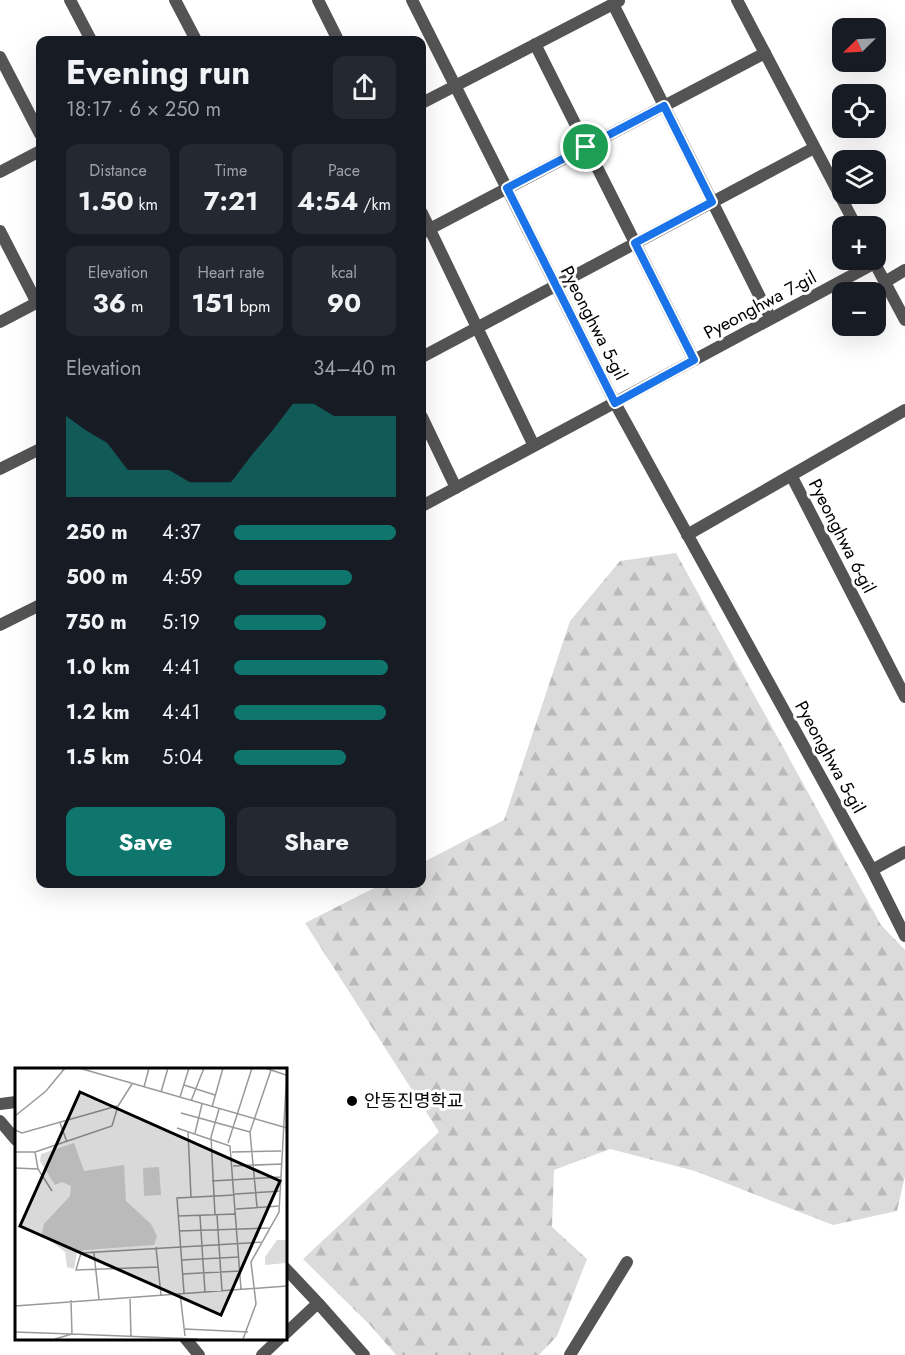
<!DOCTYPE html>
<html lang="en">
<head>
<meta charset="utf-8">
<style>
	:root { --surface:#171b24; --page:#242831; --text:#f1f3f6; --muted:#9ea1a6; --accent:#0f766e }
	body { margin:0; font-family:Jost,"Noto Sans KR",sans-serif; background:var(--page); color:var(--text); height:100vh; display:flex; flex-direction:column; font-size:22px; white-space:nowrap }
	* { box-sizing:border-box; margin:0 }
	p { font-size:20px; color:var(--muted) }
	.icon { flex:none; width:33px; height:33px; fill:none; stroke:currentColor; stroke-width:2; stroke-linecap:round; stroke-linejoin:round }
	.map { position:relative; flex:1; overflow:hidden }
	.details { position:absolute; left:36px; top:36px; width:390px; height:852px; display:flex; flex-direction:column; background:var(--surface); border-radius:12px; box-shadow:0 6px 24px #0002 }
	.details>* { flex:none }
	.needle { width:39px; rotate:246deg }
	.controls { position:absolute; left:832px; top:18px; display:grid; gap:12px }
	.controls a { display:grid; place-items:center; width:54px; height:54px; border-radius:12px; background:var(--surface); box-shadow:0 6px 24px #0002; font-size:30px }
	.pin { position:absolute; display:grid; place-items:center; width:51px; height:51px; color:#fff; margin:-26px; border:3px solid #fff; border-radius:50%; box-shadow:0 2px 6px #0007 }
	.round { display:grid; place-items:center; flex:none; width:63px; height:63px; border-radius:12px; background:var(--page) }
	.summary { display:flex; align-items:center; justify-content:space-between; height:102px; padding:0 30px }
	h1 { font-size:33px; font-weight:700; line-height:45px }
	.stats { display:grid; grid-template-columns:repeat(3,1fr); gap:9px; height:102px; padding:6px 30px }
	.stats div { display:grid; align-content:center; border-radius:12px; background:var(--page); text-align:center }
	.stats b { font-size:26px; font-weight:700 }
	.stats small { font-size:16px; font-weight:400 }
	.stats p { font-size:16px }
	.chart { height:168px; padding:12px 30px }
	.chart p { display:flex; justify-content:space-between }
	.chart svg { width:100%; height:108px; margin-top:6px; fill:var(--accent); opacity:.7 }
	.action { display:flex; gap:12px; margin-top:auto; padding:12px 30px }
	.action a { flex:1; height:69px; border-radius:12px; background:var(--accent); color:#fff; font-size:24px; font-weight:700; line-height:69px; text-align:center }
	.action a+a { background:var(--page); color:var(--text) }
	ul { padding:0 30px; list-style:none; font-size:20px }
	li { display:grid; grid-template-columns:96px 72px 1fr; align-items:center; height:45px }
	li i { height:15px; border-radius:8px; background:var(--accent) }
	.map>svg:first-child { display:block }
	.forest { fill:url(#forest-firs) }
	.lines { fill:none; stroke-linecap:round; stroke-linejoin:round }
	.minor { stroke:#545454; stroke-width:12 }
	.tertiary { stroke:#545454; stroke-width:12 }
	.route-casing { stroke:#fff; stroke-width:12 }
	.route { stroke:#1a73e8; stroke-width:8 }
	.poi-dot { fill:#000; stroke:#fff; stroke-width:2 }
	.labels { text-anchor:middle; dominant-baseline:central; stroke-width:6; stroke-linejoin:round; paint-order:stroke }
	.street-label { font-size:18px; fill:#000; stroke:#fff }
	.poi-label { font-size:18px; fill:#000; stroke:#fff; text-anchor:start }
	.inset-road { fill:none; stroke:#999; stroke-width:1.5 }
	.view { fill:#000; fill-opacity:0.15; stroke:#000; stroke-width:3 }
	.inset-edge { fill:none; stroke:#000; stroke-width:3 }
</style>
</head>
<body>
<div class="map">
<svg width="905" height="1355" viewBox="0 0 905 1355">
	<defs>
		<pattern id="forest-firs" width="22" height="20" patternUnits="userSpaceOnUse" patternTransform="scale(1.5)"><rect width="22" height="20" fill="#dbdbdb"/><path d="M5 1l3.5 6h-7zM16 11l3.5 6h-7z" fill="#bababa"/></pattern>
	</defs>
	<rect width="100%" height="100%" fill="#fff"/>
	<path class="forest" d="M676,553l205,372 24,25v226l-8,35 -64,14 -138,-54 -85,-22 -56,21 -2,57 35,32 -30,77 -18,19h-143l-26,-30 -67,-66 136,-127 -134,-209 77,-39h40v-21l82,-43 66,-199 50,-60z"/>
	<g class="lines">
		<path class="minor" d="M70,0l21,40
			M175,0l21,40
			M318,0l20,40
			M412,0l203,403 257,467 33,66
			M613,4l158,315
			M535,44l159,316
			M0,57l40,77
			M422,103l197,-102
			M0,172l40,-21
			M422,213l112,233
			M0,231l37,72
			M422,233l343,-180
			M885,282l20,-12
			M0,322l40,-21
			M422,357l392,-209
			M422,417l34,71
			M0,469l40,-20
			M791,475l114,222
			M422,506l453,-243
			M687,535l218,-125
			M0,625l40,-20
			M872,870l33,-18
			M0,1104l16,-2
			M0,1121l16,19
			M285,1268l33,35 46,52
			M285,1334l33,-31
			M185,1338l14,17
			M262,1355l18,-17
			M570,1355l57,-93"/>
		<path class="tertiary" d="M737,0l119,226
			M873,260l32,60"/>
	</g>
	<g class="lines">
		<defs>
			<path id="route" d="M664,106l48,96 -77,41 59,117 -79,43 -108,-215z"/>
		</defs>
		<use href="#route" class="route-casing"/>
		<use href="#route" class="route"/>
	</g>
	<circle class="poi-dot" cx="352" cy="1101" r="6"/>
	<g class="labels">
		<g class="street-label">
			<text transform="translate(760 305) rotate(-28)">Pyeonghwa 7-gil</text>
			<text transform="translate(594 323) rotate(63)">Pyeonghwa 5-gil</text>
			<text transform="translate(842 536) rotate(63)">Pyeonghwa 6-gil</text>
			<text transform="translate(830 757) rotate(61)">Pyeonghwa 5-gil</text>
		</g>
		<g class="poi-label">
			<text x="364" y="1101">안동진명학교</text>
		</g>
	</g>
	<g transform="translate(15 1068)">
		<rect width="272" height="272" fill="#fff"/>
		<path d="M59,75l10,28 40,-6 2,36 25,23 6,12 -3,9 -69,5 -8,3 -3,16 -7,-2 -2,-15 -23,-18 2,-10 26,-28 1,-10 -9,-4 -7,3 -15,-24 1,-7z" fill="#dbdbdb"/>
		<path d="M144,99l2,28 -17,1 -1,-28zM262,172h9v23l-21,2v-8z" fill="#dbdbdb"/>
		<path class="inset-road" d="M64,0l208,60M250,0l21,7M169,17l31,10M129,19l5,-19M146,24l7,-24M165,29l9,-29M176,33l13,-33M197,39l11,-39M166,45l69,19M0,48l31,-25 19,-23M45,55l7,19M162,60l53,18 11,143M0,62l7,3 95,-27M173,63l3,66M180,65l7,-29M213,75l24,-75M0,84h20M217,84l49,-1M218,98l48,-2M0,100l23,1M197,113l69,-4M37,123l-14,-22 -3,-17 77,-26 6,-20 14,-22M220,126l46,-3M242,139l-7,-75 21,-62M221,141l44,-3M200,147l-4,-78 8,-28M202,147l5,76M163,148l58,-2M185,148l5,76M164,163l92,-3M141,179l5,48M79,185l5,46M166,192l58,-3M143,199l-82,3 5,-17 182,-11M167,206l58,-3M165,225l5,43M169,225l-7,-95 58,-3M115,229l1,41M0,238l272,-20M170,261l63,3M0,264l57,2 -1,-34M40,271l17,-5 126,5M228,271l13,-35 -5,-42 28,-50 8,-143"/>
		<path class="view" d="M65,24l200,89 -59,134 -201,-89z"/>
		<rect width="272" height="272" class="inset-edge"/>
	</g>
</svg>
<div class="controls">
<a><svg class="needle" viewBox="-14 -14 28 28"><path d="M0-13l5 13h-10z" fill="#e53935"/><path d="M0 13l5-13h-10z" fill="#9ea1a6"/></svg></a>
<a><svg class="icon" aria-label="locate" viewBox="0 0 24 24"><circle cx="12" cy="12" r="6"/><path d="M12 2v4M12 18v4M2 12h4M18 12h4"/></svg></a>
<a><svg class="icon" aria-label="layers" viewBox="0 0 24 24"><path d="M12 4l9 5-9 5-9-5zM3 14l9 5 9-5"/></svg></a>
<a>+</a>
<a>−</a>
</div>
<div class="pin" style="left:586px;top:147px;background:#1e9e55"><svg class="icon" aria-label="arrive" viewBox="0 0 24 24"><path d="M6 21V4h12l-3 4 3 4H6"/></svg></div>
<section class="details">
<div class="summary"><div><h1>Evening run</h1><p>18:17 · 6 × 250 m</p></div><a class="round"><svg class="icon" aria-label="share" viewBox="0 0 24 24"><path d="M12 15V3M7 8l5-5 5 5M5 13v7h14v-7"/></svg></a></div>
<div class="stats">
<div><p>Distance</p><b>1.50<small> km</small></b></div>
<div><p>Time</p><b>7:21</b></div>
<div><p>Pace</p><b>4:54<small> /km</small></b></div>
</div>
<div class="stats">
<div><p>Elevation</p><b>36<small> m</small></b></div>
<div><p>Heart rate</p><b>151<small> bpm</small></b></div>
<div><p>kcal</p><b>90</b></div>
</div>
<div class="chart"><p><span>Elevation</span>34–40 m</p>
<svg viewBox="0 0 160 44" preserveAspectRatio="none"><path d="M0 44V11L10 17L20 22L30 33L40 33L50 33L60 38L70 38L80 38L90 27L100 17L110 6L120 6L130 11L140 11L150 11L160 11V44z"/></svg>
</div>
<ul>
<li><b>250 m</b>4:37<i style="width:100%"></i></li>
<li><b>500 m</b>4:59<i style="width:73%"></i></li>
<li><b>750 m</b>5:19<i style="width:57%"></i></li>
<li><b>1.0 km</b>4:41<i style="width:95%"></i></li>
<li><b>1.2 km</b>4:41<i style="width:94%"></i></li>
<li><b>1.5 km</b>5:04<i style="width:69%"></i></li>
</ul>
<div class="action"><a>Save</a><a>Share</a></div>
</section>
</div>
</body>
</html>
